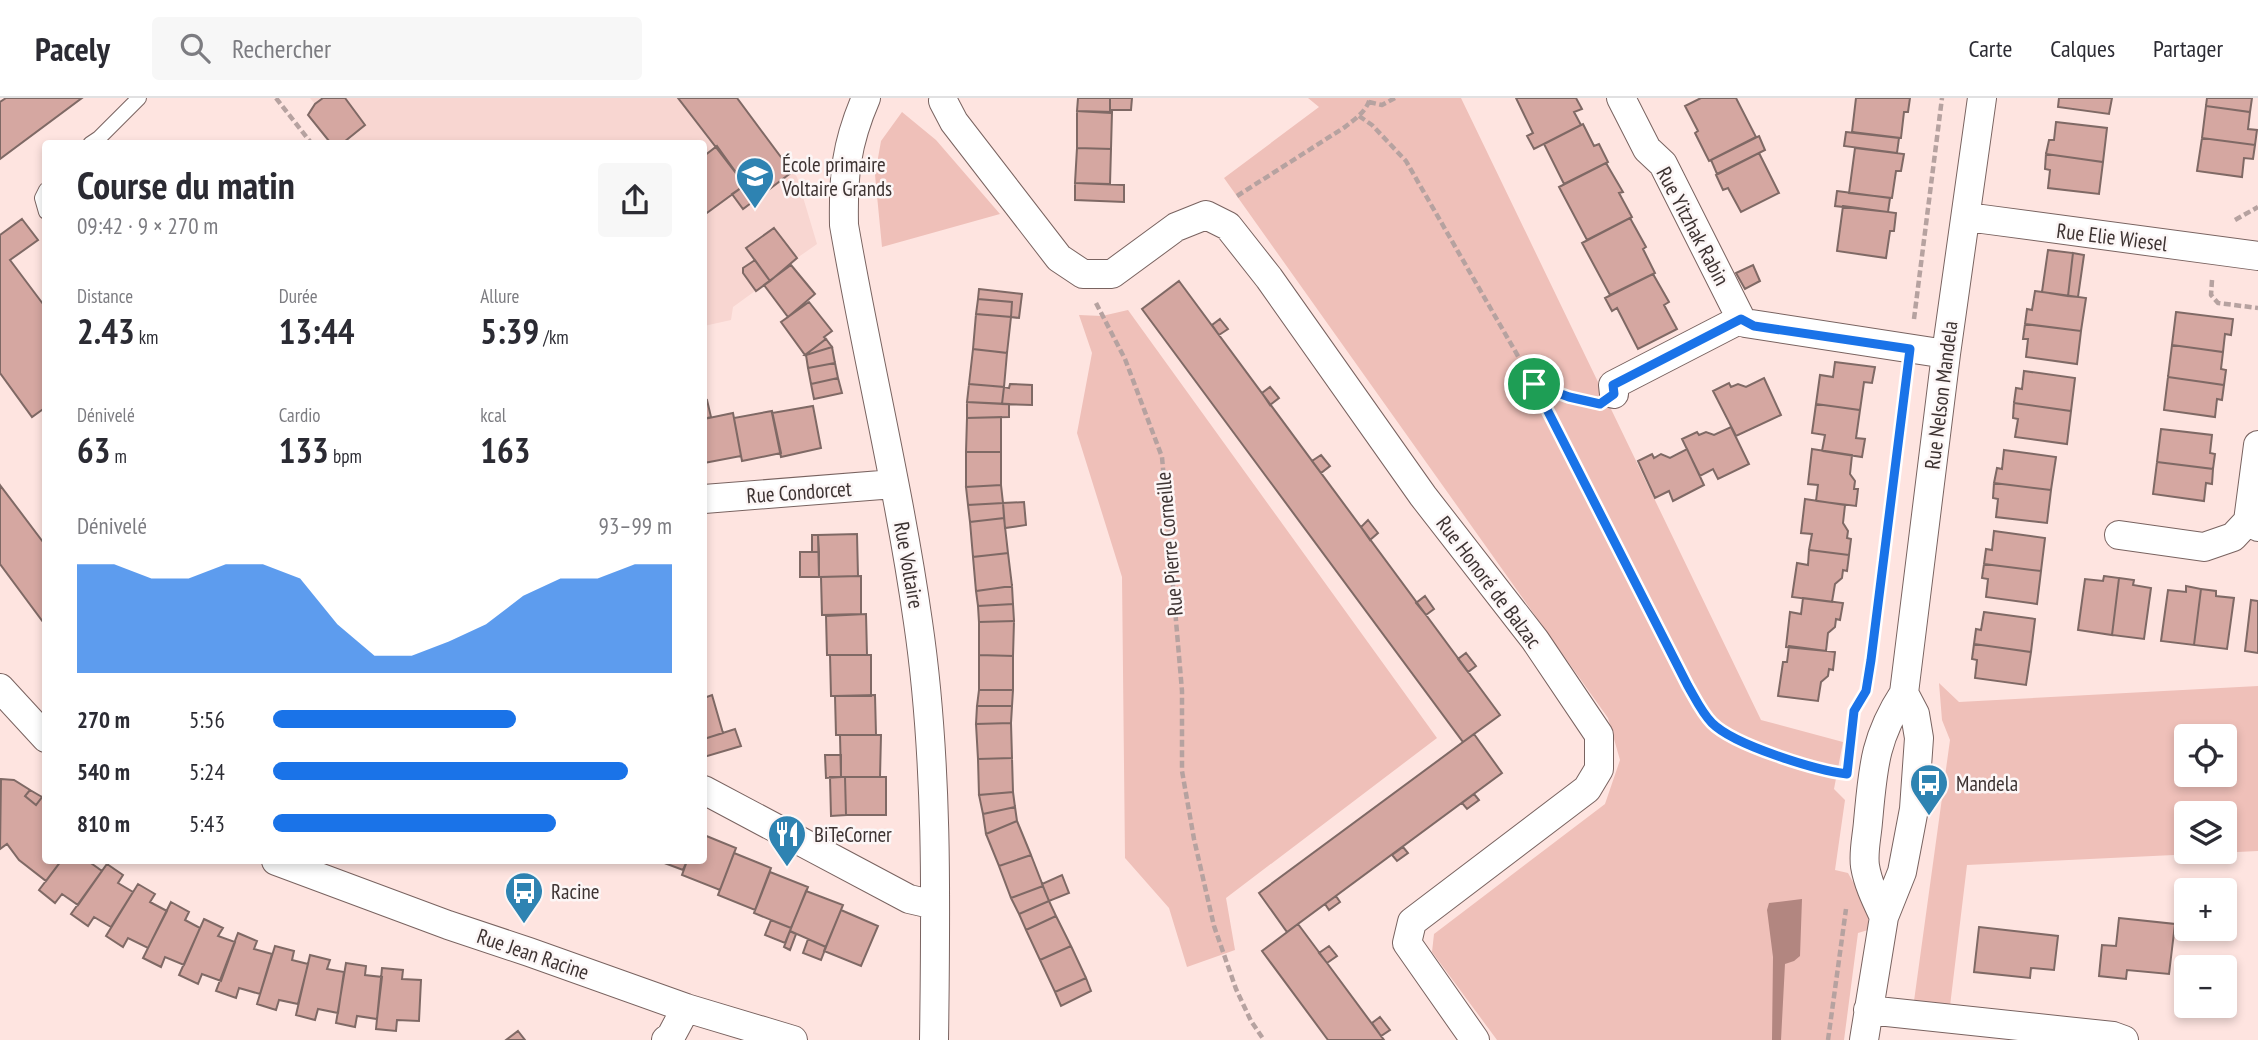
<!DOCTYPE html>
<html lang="fr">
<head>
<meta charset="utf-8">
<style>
	:root { --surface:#fff; --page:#f7f7f7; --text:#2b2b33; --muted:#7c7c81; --line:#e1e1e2; --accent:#1a73e8 }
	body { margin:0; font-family:"PT Sans Narrow",sans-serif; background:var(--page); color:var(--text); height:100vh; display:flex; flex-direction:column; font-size:26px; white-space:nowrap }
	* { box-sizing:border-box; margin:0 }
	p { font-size:23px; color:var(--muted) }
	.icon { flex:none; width:38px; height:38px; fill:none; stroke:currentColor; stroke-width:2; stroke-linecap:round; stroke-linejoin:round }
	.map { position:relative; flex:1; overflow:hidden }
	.sheet { position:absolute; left:42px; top:42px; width:665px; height:724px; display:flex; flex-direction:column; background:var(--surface); border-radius:7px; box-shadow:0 4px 10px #0003 }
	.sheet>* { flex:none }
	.tools { position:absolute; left:2174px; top:626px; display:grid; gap:14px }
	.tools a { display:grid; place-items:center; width:63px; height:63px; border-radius:7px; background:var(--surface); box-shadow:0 4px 10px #0003; font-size:35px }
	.pin { position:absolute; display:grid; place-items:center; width:60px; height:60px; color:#fff; margin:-30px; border:4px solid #fff; border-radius:50%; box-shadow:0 2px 7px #0007 }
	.round { display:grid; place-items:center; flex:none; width:74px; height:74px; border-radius:7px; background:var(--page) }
	.head { display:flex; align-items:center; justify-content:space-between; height:119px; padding:0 35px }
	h1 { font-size:38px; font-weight:800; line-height:52px }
	.metrics { display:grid; grid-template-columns:repeat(3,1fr); gap:10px; height:119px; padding:7px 35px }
	.metrics div { display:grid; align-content:center }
	.metrics b { font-size:35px; font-weight:800 }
	.metrics small { font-size:19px; font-weight:400 }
	.metrics p { font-size:19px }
	.chart { height:196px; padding:14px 35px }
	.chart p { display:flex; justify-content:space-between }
	.chart svg { width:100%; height:126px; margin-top:7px; fill:var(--accent); opacity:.7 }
	ul { padding:0 35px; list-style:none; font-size:23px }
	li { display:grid; grid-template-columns:112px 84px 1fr; align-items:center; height:52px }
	li i { height:18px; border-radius:9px; background:var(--accent) }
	header { display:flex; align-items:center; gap:42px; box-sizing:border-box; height:98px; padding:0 35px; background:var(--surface); border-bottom:2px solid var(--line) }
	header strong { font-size:33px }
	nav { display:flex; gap:38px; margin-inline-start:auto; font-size:24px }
	.search { width:490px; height:63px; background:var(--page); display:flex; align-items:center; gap:18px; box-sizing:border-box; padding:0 24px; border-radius:7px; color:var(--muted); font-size:26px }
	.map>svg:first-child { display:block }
	.built { fill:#f8d6d1 }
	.green { fill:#efc0b9; fill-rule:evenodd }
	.water { fill:#b28680 }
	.building { fill:#d5a7a1; stroke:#7f6965; stroke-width:2 }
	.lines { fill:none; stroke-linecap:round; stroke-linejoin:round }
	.lane-casing { stroke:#796360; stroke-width:16 }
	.street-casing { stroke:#796360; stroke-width:30 }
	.path { stroke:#b6a2a0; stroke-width:4.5; stroke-dasharray:7 3.5; stroke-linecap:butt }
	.lane { stroke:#fff; stroke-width:14 }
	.street { stroke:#fff; stroke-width:28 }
	.route-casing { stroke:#fff; stroke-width:14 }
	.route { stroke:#1a73e8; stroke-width:9 }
	.labels { text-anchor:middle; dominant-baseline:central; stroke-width:5; stroke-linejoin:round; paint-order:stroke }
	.poi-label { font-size:21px; fill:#3d3332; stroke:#fcf6f6; text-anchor:start }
	.street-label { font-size:21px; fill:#3d3332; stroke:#fcf6f6 }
</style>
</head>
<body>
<header>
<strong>Pacely</strong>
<div class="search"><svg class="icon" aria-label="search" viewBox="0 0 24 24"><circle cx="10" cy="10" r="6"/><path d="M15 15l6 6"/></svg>Rechercher</div>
<nav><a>Carte</a><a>Calques</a><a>Partager</a></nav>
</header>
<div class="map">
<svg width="2258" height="942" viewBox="0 0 2258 942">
	<rect width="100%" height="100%" fill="#fee4e0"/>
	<path class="built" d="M310,0h427l60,79 20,67 -27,19 1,2 -58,42 -2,13 -27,6v-182l-359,-1 -16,-2 -21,-26 7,-11z"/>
	<path class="green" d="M1308,0h153l300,622 82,22 -9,47 11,11 -10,70 13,3 20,36v21l-10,3 -14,107h-347l-65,-88 2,-18 171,-130 15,-44 -12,-42 -384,-540 95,-71z
		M902,14l34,28 64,74 -118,33 -7,-72 6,-34z
		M1128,212l309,428 -211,160 9,52 -48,17 -18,-59 -44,-50 -3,-281 -45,-144 15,-80 -13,-38 23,1z
		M1939,585l20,19 299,-16v165l-291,14 -17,141 -36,-5 36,-261 -8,-20zM2186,639h38v38h-38zM2186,716h38v38h-38z"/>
	<path class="water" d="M1802,801l-2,57 -6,5 -9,3 -4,76h-9l1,-83 -6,-47 2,-7z"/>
	<path class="building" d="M6,0h76l-82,61v-57z
		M323,0h22l20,27 -21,17 -15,-1 -21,-26 7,-11z
		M678,0h59l55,74 -49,37 -11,-15 13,-9z
		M1078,0h32v15l-33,-2z
		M1110,0h22l-1,12h-21z
		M1516,0h60l6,11 -8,3 7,13 -47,24 -7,-13 6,-3z
		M1701,0h35l20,39 -47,24 -14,-28 3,-2 -13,-25z
		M1856,0h54l-2,14h-4l-3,26 -49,-6z
		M2059,0h53l-3,16 -51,-7z
		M2207,0h45l-2,14 -44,-6z
		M2206,8l44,6 -2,17 9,1 -2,15 -53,-7z
		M1077,13l35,1 -1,37 -34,-1z
		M2056,24l51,6 -4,34 -57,-8 3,-14h5z
		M1583,26l11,22 5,-2 9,18 -44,22 -20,-40z
		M1846,34l53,6 -2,15 -53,-7z
		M1759,38l6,14 -48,24 -6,-14z
		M2202,40l53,7 -2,14 -9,-1 -2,19 -45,-6z
		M717,48l28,39 -41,30v-59z
		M1077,50l34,1 -1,35 -35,-1z
		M1855,50l49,6 -3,17h-5l-4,27 -43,-5z
		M1759,55l20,40 -38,19 -13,-24 -5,2 -7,-15z
		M2046,56l57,8 -4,32 -51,-6 2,-18 -5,-1z
		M1606,65l17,29 -4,1 13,24 -45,23 -28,-53z
		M1075,85l49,2v17l-49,-2z
		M1837,93l53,7 -2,14 -53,-6z
		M1843,108l53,7 -2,18h-4l-4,27 -49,-7z
		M1630,120l16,29 -3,2 12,24 -45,22 -28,-52z
		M22,121l16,21 -28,20 36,48v99l-14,10 -32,-44v-138z
		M774,130l23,30 -27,23 -24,-33z
		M2048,152l25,3 -5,43 -26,-4z
		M2073,155l11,2 -6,42 -10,-1z
		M755,162l15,21 -14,10 -13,-18v-5z
		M791,167l24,29 -27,23 -24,-32z
		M1753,167l7,16 -15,8 -9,-16z
		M1653,176l16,28 -5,3 13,24 -39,20 -21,-41 -5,3 -7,-13z
		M1179,183l321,434 -37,27 -321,-433z
		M979,191l43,5 -3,24 -8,-1 1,-15 -34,-3z
		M2035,193l51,7 -5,33 -56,-7 2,-15 5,1z
		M978,201l34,3 -1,15 -35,-3z
		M809,204l23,29 -8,6 2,2 -21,16 -24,-33z
		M2176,214l57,7 -2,16 -6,-1 -2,18 -51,-7z
		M976,216l35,3 -4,36 -34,-4z
		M1220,221l8,10 -9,6 -7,-10z
		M2025,226l56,7 -4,33 -51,-7 2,-18h-5z
		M826,241l6,8 -26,8h-1z
		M2172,247l51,7 -2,17 5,1 -2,15 -56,-8z
		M832,249l3,16 -27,5 -2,-13z
		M973,251l34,4 -3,34 -35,-3z
		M1835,264l40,5 -3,16 -8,-1 -4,28 -44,-6 4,-29 13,2z
		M835,265l3,15 -27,6 -3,-16z
		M2024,273l51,7 -4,33 -57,-8 2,-15 6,1z
		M2168,279l56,8 -2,15 -5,-1 -2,18 -51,-7z
		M838,280l4,15 -28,6 -3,-15z
		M1764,280l17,37 -45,21 -23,-45 16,-8 2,4 7,-3 8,3z
		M969,286l35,3 -2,17 -35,-2z
		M1010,286l22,1v20l-30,-1 2,-17 5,1z
		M1270,289l9,11 -9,7 -8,-12z
		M707,302l4,17 -7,2v-18z
		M967,304l42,2v13l-42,1z
		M2014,305l57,8 -4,33 -52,-7 3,-18 -5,-1z
		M1816,306l44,6 -4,28 9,1 -3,18 -40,-6 3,-16 -13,-2z
		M813,308l8,42 -40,9 -9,-44z
		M772,313l9,42 -39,8 -8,-43z
		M733,315l8,43 -37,7v-44z
		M1001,319v35h-35l1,-34z
		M1731,329l18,37 -31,15 -5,-10 -13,7 -18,-37 15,-7 2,3 7,-3 8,3z
		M2161,331l51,6 -2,18 5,1 -2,15 -56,-7z
		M1687,351l17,36 -31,16 -4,-10 -14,7 -17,-37 14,-7 2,4 7,-4 9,4z
		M1812,351l40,6 -2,19 5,7 -1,8h4l-2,17 -40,-5 2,-16 -10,-1z
		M2004,352l52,7 -5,33 -57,-7 3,-15 5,1z
		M966,354h35v33l-35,2z
		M1321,357l9,11 -9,7 -9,-12z
		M2157,364l56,7 -1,15 -6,-1 -2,18 -51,-7z
		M1994,385l57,7 -4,33 -51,-6 2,-18 -5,-1z
		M0,387l46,61v80l-46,-62z
		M1001,387l2,18 -35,2 -2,-18z
		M1805,401l40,6 -2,18 5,8 -1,7 4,1 -2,16 -40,-5 3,-16 -11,-1z
		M1024,404l2,23 -21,3 -2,-25z
		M1003,405l1,15 -34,4 -2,-17z
		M1004,420l4,35 -35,4 -3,-35z
		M1368,422l10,13 -8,7 -9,-13z
		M1994,433l51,7 -4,33 -57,-7 2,-15 6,1z
		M857,436l1,42 -39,1 -1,-42z
		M812,437h6l1,17h-7z
		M1809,452l40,5 -2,16 -4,-1 -1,8 -7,6 -3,18 -40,-5 5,-34 11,2z
		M800,454h19v25h-19z
		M1008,455l4,33 -36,5 -3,-34z
		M1984,466l57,7 -4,33 -51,-7 2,-18 -6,-1z
		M861,478v38l-39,1 -1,-38z
		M2104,478l15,2 -7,57 -34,-5 7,-51 18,2z
		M2119,480l15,2 -1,5 18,3 -7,51 -32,-4z
		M1012,488l1,18 -35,2 -2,-15z
		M2186,488l15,3 -7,56 -33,-4 7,-51 18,2z
		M2201,491l15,2v5l18,2 -7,51 -33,-4z
		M1425,498l9,13 -8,6 -10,-12z
		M1803,500l40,5 -3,17 -4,-1 -1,8 -7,6 -2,18 -40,-4 4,-35 11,2z
		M2251,502l7,1v52l-13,-2z
		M1013,506l1,17 -35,1 -1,-16z
		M1984,514l51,7 -4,33 -57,-8 2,-15 5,1z
		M866,516l1,41h-40l-1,-39z
		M1014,523l-1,35 -34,-1v-33z
		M1974,546l57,8 -5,33 -51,-7 2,-18 -5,-1z
		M1789,548l46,6 -2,18 -4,-1 -1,7 -7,6 -3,19 -40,-5 5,-34h4z
		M1466,555l10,13 -8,6 -10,-13z
		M830,557h41v41h-40z
		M979,557l34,1v34h-34z
		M979,592h34l-1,16h-35z
		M712,597l11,38 -19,6v-41z
		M875,597l1,40h-40l-1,-39z
		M977,608h35l-1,17 -35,1z
		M1011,625l1,35 -34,1 -2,-35z
		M735,631l6,17 -37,11v-18z
		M1474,636l28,39 -215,159 -28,-39z
		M840,637h41l-1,42h-39z
		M825,657h16v22l-15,1z
		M1012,660l1,34 -34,3 -1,-36z
		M830,679h15l1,38 -15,1z
		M845,679h41v38h-40z
		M1,681l13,1 16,10 -5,6 11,9 10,-13v69h15l-15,20 -27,-21 -12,-16 -7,5z
		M30,692l12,7 -6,8 -11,-9z
		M1013,694l2,15 -32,7 -4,-19z
		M1474,696l5,6 -12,9 -5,-6z
		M1015,709l2,14 -31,13 -3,-20z
		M1017,723l14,34 -32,11 -13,-32z
		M704,737l32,13 -16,42 -38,-15 5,-14h17z
		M1403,749l5,6 -11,8 -5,-6z
		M734,755l37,15 -16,42 -37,-15z
		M1031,757l12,31 -32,12 -12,-32z
		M61,763h27l14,10 -24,34 -16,-11 -7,9 -16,-13z
		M659,763h28l-4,9z
		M107,766l16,11 -5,8 15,9 -22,35 -17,-10 -6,9 -17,-12z
		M770,774l38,15 -17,41 -37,-15z
		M1062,777l7,18 -20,8 -7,-17z
		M138,786l17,10 -5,8 17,9 -19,37 -20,-10 -5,9 -17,-11z
		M1043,788l6,15 -30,13 -8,-16z
		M806,793l37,14 -17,42 -36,-16z
		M1336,798l4,6 -11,8 -4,-6z
		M1049,803l7,15 -30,14 -7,-16z
		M171,804l18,10 -4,8 15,8 -16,37 -19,-8 -4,10 -18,-9z
		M841,812l37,16 -17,40 -37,-15z
		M1056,818l15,30 -31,14 -14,-30z
		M2119,820l56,6 -6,50 -42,-4 -1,9 -27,-3 3,-31 14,1z
		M204,821l19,9 -5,8 17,6 -14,39 -19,-7 -4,10 -19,-9z
		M771,822l20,8 -6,15 -20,-8z
		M1298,826l29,39 57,77h-56l-66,-89z
		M1979,829l79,9 -4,34 -23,-2 -1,10 -56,-6z
		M790,833l6,3 -6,16 -6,-3z
		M238,835l19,8 -3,8 18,5 -12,40 -21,-6 -3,10 -20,-7z
		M808,841l18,8 -5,13 -18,-7z
		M275,848l19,5 -2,9 16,4 -10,40 -19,-4 -3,10 -19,-6z
		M1071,848l15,32 -31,14 -15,-32z
		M1329,848l8,10 -10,7 -8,-10z
		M310,857l20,5 -3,9 17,3 -6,41 -20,-4 -3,11 -19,-5z
		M346,865l20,3 -1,9 17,2 -5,42 -20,-3 -2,11 -19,-4z
		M382,870l21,2 -1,9 19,1 -2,41 -22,-1 -1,11 -20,-2z
		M1086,880l5,13 -30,15 -6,-14z
		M1380,919l10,13 -9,6 -9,-13z
		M518,933l7,9h-19z"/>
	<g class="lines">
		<defs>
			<path id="lane" d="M90,46l9,-6 40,-40
				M46,92l-4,8 4,14"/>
			<path id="street" d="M866,0c-20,46 -23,78 -22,127 23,133 55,263 74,397 20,136 18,280 16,418
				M1621,0l26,51 16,15 78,155 4,4 201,31
				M943,3l11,21 105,136 24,16h29l64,-47 30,-12 22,11 41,52 154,218 112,144 64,95v34l-12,20 -175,133 -5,21 68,97
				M1967,119l291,39
				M1614,296l-1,-9 128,-66
				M704,401l190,-15
				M2248,423l10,-76
				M2119,437l85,12 29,-10 15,-16 10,6
				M0,590l46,50
				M704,692l205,109 26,6
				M276,763l172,64 81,27 157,56 107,32
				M1884,819c-8,-17 -16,-33 -19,-51 -2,-14 2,-30 3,-44 5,-53 6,-83 36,-129l42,-339 36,-256
				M1868,912l245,26 11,4
				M666,942l5,-4 15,-28
				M1864,942l20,-123 18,-45 12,-63 5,-71 -4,-24 -11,-21"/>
		</defs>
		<use href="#lane" class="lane-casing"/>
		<use href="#street" class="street-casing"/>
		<path class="path" d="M276,0l36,46
			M1369,4l13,3 13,-7
			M1359,18l13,9 34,36 128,223 35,13 17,4
			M1237,98l108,-69c10,-8 22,-16 25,-29
			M2235,122l23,-13
			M2212,182l-1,15 7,8 40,5
			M1096,205l29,56 37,98 20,234v80l12,68 20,87 22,63 15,32 13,19
			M1914,221l28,-221
			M1534,286l154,302c7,12 14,27 24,37 20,20 100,47 130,51
			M1853,624l1,-11 12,-21 41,-313
			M1828,942l18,-131"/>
		<use href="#lane" class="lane"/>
		<use href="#street" class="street"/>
	</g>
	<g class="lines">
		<defs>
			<path id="route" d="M1741,221l13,7 156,23 -39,311 -5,31 -12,20 -7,63c-32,-4 -113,-29 -135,-51 -10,-10 -17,-25 -24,-37l-154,-302 35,13 31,7 14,-10 -1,-9z"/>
		</defs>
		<use href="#route" class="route-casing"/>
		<use href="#route" class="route"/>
	</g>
	<defs>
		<symbol id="school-pin" viewBox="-11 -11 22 30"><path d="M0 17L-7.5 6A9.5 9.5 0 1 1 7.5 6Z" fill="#2e83b2" stroke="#fcf6f6"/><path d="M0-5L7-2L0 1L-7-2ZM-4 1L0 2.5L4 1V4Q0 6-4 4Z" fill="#fff"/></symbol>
		<symbol id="bus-pin" viewBox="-11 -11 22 30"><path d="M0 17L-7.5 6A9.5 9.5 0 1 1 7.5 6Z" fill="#2e83b2" stroke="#fcf6f6"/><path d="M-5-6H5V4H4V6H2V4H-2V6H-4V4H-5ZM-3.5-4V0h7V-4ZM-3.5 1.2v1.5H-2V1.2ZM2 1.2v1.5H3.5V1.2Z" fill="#fff"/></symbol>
		<symbol id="restaurant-pin" viewBox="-11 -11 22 30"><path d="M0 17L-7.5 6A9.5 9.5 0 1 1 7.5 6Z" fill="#2e83b2" stroke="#fcf6f6"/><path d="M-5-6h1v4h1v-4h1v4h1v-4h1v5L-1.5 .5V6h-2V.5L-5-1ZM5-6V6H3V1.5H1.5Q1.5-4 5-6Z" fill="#fff"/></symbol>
	</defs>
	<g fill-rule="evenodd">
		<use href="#school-pin" x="733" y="56" width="44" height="60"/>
		<use href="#bus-pin" x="1907" y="663" width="44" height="60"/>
		<use href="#restaurant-pin" x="765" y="714" width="44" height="60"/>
		<use href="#bus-pin" x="502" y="771" width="44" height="60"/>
	</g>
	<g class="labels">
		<g class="poi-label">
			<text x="782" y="66">École primaire<tspan x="782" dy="24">Voltaire Grands</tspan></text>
			<text x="1956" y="685">Mandela</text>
			<text x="814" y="736">BiTeCorner</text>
			<text x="551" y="793">Racine</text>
		</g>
		<g class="street-label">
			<text transform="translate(1693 128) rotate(62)">Rue Yitzhak Rabin</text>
			<text transform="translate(2112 139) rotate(7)">Rue Elie Wiesel</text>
			<text transform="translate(1941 297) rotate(-83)">Rue Nelson Mandela</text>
			<text transform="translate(799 394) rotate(-4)">Rue Condorcet</text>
			<text transform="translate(1169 446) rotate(-95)">Rue Pierre Corneille</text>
			<text transform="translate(909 467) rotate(80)">Rue Voltaire</text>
			<text transform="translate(1489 484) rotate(53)">Rue Honoré de Balzac</text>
			<text transform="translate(533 856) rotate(19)">Rue Jean Racine</text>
		</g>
	</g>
</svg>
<div class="tools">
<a><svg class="icon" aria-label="locate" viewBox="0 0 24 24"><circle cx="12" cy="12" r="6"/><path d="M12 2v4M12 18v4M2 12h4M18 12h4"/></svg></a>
<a><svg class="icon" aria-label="layers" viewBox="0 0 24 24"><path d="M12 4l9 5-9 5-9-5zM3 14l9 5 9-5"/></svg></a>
<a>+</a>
<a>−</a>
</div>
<div class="pin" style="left:1534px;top:286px;background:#1e9e55"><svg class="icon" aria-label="arrive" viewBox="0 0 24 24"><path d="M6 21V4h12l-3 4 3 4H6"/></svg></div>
<section class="sheet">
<div class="head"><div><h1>Course du matin</h1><p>09:42 · 9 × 270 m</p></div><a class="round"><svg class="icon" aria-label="share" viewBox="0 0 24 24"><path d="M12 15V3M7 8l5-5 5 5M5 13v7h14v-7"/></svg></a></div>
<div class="metrics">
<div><p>Distance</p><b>2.43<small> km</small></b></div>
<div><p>Durée</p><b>13:44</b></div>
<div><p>Allure</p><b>5:39<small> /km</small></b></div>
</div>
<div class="metrics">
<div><p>Dénivelé</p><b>63<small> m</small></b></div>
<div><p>Cardio</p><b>133<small> bpm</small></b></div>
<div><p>kcal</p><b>163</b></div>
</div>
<div class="chart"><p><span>Dénivelé</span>93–99 m</p>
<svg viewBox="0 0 160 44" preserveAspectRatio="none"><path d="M0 44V6L10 6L20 11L30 11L40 6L50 6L60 11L70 27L80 38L90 38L100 33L110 27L120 17L130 11L140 11L150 6L160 6V44z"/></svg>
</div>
<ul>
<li><b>270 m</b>5:56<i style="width:61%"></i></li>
<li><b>540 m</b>5:24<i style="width:89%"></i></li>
<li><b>810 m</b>5:43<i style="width:71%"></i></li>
</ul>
</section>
</div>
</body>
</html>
